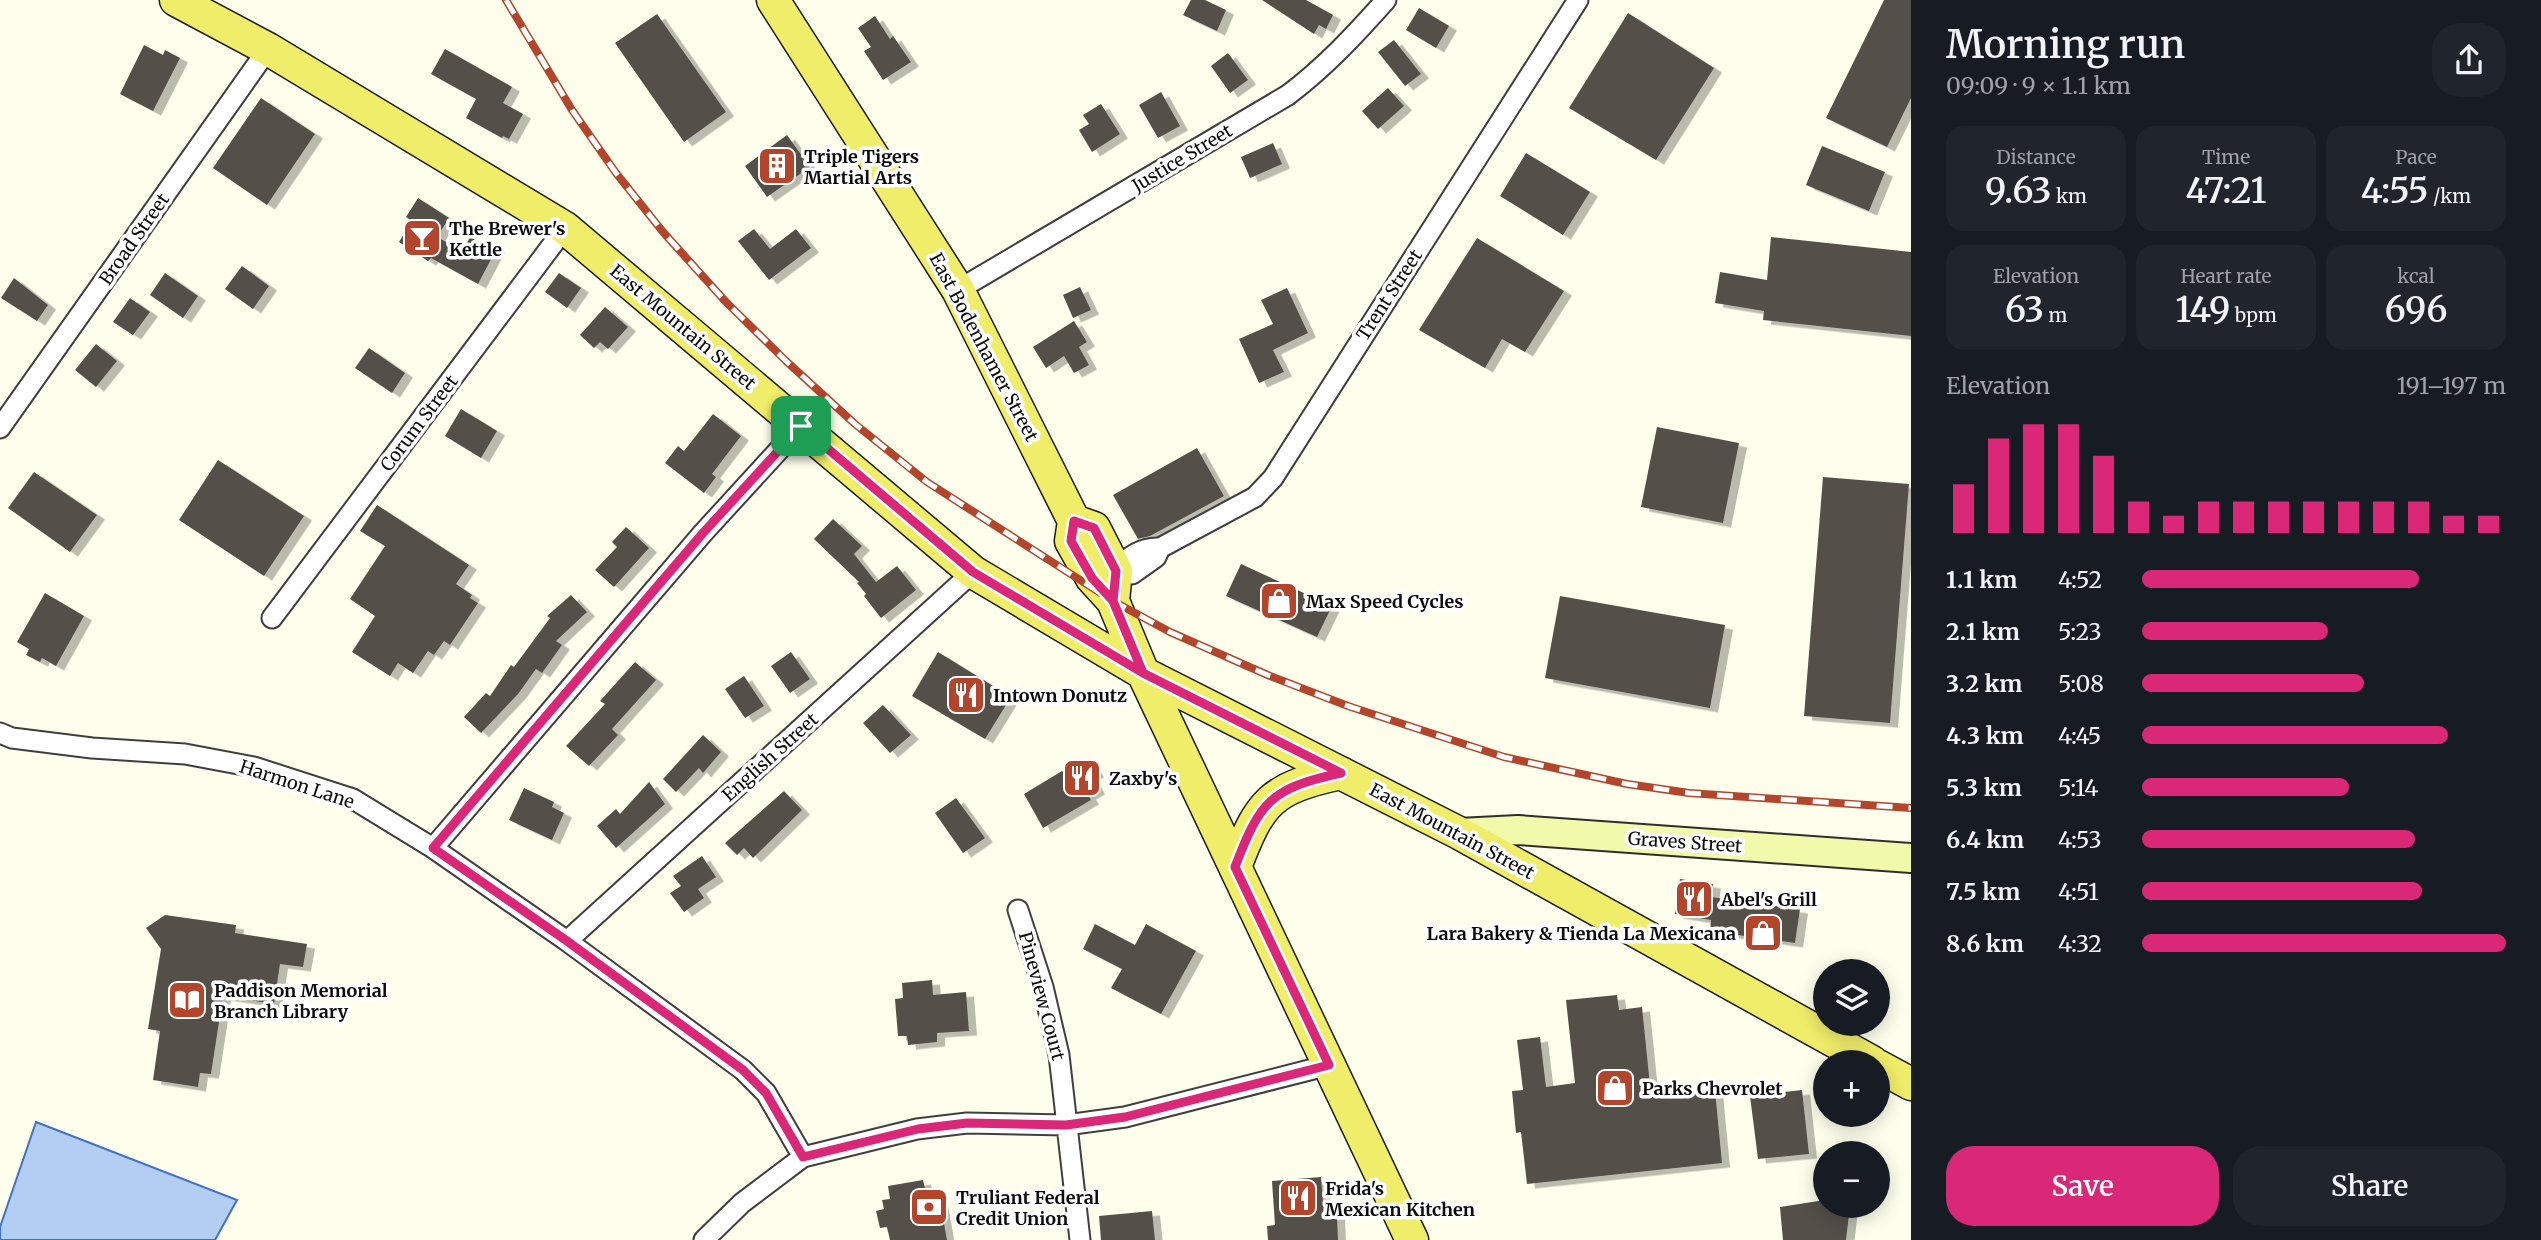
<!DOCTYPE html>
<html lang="en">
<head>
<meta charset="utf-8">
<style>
	:root { --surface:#171b24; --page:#20242c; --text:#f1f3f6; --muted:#9ea1a6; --accent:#db2777 }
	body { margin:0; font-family:Merriweather,serif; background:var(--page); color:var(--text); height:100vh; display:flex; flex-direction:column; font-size:26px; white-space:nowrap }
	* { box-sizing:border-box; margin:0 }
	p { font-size:23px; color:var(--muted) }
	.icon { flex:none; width:38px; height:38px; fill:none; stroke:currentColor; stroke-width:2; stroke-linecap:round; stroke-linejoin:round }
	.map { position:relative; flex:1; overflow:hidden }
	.sheet { display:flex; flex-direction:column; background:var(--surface); width:630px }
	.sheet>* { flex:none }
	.buttons { position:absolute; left:1813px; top:959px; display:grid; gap:14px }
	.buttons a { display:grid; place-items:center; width:77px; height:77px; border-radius:50%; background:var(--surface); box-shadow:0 4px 18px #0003; font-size:35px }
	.pin { position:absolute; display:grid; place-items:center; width:60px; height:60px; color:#fff; margin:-30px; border-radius:14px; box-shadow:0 4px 10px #0006 }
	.round { display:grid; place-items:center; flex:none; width:74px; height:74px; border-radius:28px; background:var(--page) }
	.head { display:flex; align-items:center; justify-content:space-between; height:119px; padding:0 35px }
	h1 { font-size:38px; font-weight:600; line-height:52px }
	.metrics { display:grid; grid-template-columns:repeat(3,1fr); gap:10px; height:119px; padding:7px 35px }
	.metrics div { display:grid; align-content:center; border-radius:18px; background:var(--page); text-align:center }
	.metrics b { font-size:35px; font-weight:600 }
	.metrics small { font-size:19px; font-weight:400 }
	.metrics p { font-size:19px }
	.chart { height:196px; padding:14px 35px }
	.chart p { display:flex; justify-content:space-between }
	.chart svg { width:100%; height:126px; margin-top:7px; stroke:var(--accent); stroke-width:6 }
	.primary-button { display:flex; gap:14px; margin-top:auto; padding:14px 35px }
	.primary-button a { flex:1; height:80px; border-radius:28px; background:var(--accent); color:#fff; font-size:28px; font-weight:600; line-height:80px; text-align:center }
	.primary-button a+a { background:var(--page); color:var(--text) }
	ul { padding:0 35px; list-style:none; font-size:23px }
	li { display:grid; grid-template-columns:112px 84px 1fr; align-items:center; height:52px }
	li i { height:18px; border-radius:9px; background:var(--accent) }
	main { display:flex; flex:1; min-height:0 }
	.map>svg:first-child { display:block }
	.water { fill:#b4cdf2; stroke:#3f72c5; stroke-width:2 }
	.building { fill:#545049; filter:url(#shadow) }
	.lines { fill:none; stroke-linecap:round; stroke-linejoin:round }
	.street-casing { stroke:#3f3f3f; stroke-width:23 }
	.secondary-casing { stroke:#2e2e2e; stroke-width:32 }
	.primary-casing { stroke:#1d1d1d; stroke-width:35 }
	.street { stroke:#fff; stroke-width:19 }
	.secondary { stroke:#f1faab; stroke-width:28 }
	.primary { stroke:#f0ed6a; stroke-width:32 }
	.rail-casing { stroke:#b3452d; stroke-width:8 }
	.rail { stroke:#fff; stroke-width:5; stroke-dasharray:16; stroke-linecap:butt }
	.route-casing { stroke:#fff; stroke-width:14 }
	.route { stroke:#db2777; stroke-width:9 }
	.labels { text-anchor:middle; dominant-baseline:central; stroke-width:7; stroke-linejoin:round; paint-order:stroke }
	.poi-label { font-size:18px; font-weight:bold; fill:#0c0c0c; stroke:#fff; text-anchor:start }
	.street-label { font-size:18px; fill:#0c0c0c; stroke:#fff }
</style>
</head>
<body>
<main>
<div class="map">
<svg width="1911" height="1240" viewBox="0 0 1911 1240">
	<defs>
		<filter id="shadow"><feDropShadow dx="8" dy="4.5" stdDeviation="0" flood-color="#0004"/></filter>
	</defs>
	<rect width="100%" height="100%" fill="#fdfeec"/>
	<path class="water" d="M36,1122l201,78 -22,40h-215v-13z"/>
	<path class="building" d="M1191,0h14l21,10 -9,21 -34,-16z
		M1262,0h44l27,15 -7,14 -7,-4 -5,9z
		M1884,0h27v98l-24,49 -61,-29z
		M1419,8l30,18 -13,22 -30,-18z
		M1628,13l86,55 -58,92 -87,-52z
		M657,14l69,98 -42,30 -69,-99z
		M875,16l15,23 3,-3 18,26 -28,18 -19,-29 7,-4 -13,-19z
		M1394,40l27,34 -16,12 -27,-34z
		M144,45l19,10 2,-5 15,8 -27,53 -33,-17z
		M445,49l67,38 -9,16 20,11 -14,25 -6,-3 -1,2 -36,-20 10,-19 -45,-25z
		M1228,53l20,27 -18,13 -19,-27z
		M1388,88l16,18 -26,23 -16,-18z
		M1161,92l19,34 -22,12 -19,-33z
		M261,98l54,36 -48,71 -54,-37z
		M1101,104l19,30 -28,18 -13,-22 10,-6 -6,-9z
		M787,135l23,32 -43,30 -22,-31z
		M1273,143l9,21 -32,14 -9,-21z
		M1822,146l63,26 -16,39 -63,-26z
		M1526,153l64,39 -27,43 -63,-39z
		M418,198l31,20 -12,19 26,14 7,-14 11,6 2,-3 14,8 -19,36 -47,-26 -3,3 -29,-19 13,-21 -6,-4z
		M754,229l16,20 26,-20 15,19 -42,32 -31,-39z
		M1771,237l140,15v84l-148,-16 1,-9 -49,-8 5,-31 47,8z
		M1477,238l87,53 -39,61 -23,-13 -17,29 -66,-38z
		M242,266l27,20 -16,23 -28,-20z
		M165,273l33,23 -15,22 -33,-23z
		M559,273l22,15 -14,20 -22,-16z
		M14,278l34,27 -11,16 -36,-23z
		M1080,287l11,23 -18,8 -10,-23z
		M1287,288l21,45 -35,17 11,22 -25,11 -20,-44 34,-15 -12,-24z
		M130,298l20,14 -17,23 -20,-13z
		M605,307l23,20 -20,22 -8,-7 -6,6 -14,-13z
		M1074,321l13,21 -8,5 10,18 -15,8 -10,-17 -18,12 -13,-21z
		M96,344l21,17 -21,26 -21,-17z
		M369,348l36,25 -13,20 -37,-25z
		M461,409l36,22 -16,27 -36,-22z
		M713,414l28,22 -29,38 4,3 -12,16 -39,-30 13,-17 6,5z
		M1657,427l82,16 -16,80 -82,-16z
		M1197,448l27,48 -74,40 -12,3 -25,-44z
		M218,460l86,56 -40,60 -85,-56z
		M34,472l63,43 -27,37 -62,-44z
		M1823,477l86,7 -19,239 -86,-7z
		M377,505l92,60 -13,19 16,11 -2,3 8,5 -28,42 -6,-4 -10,14 -6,-4 -15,22 -15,-10 -8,13 -38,-24 23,-36 -25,-17 35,-53 -25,-15z
		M833,519l29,27 -8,8 22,28 21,-16 19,24 -35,28 -17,-22 2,-2 -9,-11 2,-1 -45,-43z
		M626,527l23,21 -35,39 -19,-17 22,-23 -5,-5z
		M1241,564l91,42 -15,31 -91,-41z
		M45,593l39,23 -28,50 -14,-8 -2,4 -14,-7 3,-6 -12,-7z
		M571,595l16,17 -31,29 6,4 -20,28 -6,-4 -18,25 -37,39 -17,-16 22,-24 4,3 21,-31 3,2 36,-49 -3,-2z
		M1560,596l165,29 -15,83 -165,-30z
		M791,652l19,27 -20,14 -19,-27z
		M938,652l73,45 -26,42 -73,-43z
		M635,662l21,18 -44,49 6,6 -29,31 -23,-20 39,-42 -5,-3z
		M744,676l20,30 -19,12 -20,-29z
		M883,705l28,30 -21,18 -27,-30z
		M703,735l18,17 -18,21 -4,-5 -23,24 -13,-13z
		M1088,759l8,14 -6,3 7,14 -9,5 3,5 -48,28 -19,-34 38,-23 2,2z
		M649,782l16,22 -49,44 -19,-22 19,-17 4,5z
		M524,788l30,14 -2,5 12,6 -12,27 -43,-20z
		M784,791l18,19 -49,48 -9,-10 -7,7 -12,-12z
		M956,798l29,40 -22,15 -28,-40z
		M702,856l14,21 -18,12 6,9 -20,14 -14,-19 11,-7 -8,-10z
		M1680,879l33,5 -2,13 89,12 -5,34 -85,-12 1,-11 -36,-6z
		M165,915l71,10 -1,8 72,11 -4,23 -23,-3 -6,40 -51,-8 -12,78 -11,-1 -2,14 -45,-7 7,-49 -12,-2 13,-80 -15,-21z
		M1095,924l40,21 11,-21 50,27 -35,63 -50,-26 11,-19 -39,-20z
		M932,980l1,15 33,-3 3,39 -32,2v9l-29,3 -1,-9h-9l-3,-37 8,-1 -1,-15z
		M1617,995l2,15 23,-3 8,78 14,12 51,-7 7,73 -195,21 -6,-52 -5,1 -4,-42 11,-1 -6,-50 23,-3 6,50 29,-4 -9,-83z
		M1802,1090l7,64 -51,5 -8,-63z
		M1321,1177l3,39 13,-1 1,25h-70l-1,-14 8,-1 -3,-44z
		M923,1180l3,12 12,-2 9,50h-57l-3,-13 -7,1 -4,-17 8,-2 -2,-9 8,-1 -2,-13z
		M1825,1200v6h25l-4,34h-63l-3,-33z
		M1152,1211l3,29h-54l-2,-24z"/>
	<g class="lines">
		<defs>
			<path id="street" d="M958,290l330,-195c37,-28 67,-60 98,-95
				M0,428l268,-379
				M1160,548l-4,9 -24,17 -16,-3c11,-14 26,-24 44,-23l95,-51 18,-19 305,-478
				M272,618l293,-390
				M0,733l12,5 80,10 93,6 69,13 99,32 80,49 134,93 176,129 23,23 37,64
				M433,848l270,-315 98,-107
				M1018,910l25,77 16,68 21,185
				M567,941l406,-369
				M704,1240l38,-37 61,-46 114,-28 50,-6 99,2 59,-8 204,-52"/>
			<path id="secondary" d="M1459,833l59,-3 393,28"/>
			<path id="primary" d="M176,0l92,49 297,179 408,344 170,101 316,160 413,229
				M773,0l185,290 116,231 -3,20 21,37 21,23 30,72 269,567
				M1074,521l20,7 22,43 -3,30
				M1235,867c25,-66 36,-79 106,-94
				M1878,1066l33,18"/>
		</defs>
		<use href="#street" class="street-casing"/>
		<use href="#secondary" class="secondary-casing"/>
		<use href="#primary" class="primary-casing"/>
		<use href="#street" class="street"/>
		<use href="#secondary" class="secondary"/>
		<use href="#primary" class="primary"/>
		<defs>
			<path id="rail" d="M506,0l66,110 44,63 47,59 63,70 60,59 69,63 72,58 186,119 57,31 100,44 78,30 156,51 123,27 62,9 222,15"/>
		</defs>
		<use href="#rail" class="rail-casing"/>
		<use href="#rail" class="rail"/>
	</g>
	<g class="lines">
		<defs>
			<path id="route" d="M801,426l-98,107 -270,315 134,93 176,129 23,23 37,64 115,-28 49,-6 99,2 59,-8 204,-52 -94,-198c25,-66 36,-79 106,-94l-198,-100 -30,-72 -21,-23 -21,-37 3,-20 20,7 22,43 -3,30 30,72 -170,-101 -172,-146"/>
		</defs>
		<use href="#route" class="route-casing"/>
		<use href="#route" class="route"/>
	</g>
	<defs>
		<symbol id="building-square" viewBox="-11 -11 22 22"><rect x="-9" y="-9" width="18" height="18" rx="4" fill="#b3452d" stroke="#fff"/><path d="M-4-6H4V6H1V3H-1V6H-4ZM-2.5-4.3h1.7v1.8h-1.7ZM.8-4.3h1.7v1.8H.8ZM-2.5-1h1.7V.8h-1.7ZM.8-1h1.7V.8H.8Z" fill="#fff"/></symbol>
		<symbol id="bar-square" viewBox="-11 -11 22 22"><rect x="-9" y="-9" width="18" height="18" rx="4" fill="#b3452d" stroke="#fff"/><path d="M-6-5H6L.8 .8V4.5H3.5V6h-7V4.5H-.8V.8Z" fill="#fff"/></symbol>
		<symbol id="shop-square" viewBox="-11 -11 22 22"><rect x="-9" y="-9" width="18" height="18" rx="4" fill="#b3452d" stroke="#fff"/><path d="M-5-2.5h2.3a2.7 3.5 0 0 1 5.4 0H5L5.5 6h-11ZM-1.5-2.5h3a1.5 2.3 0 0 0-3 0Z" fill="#fff"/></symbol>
		<symbol id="restaurant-square" viewBox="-11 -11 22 22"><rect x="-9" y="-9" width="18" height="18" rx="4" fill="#b3452d" stroke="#fff"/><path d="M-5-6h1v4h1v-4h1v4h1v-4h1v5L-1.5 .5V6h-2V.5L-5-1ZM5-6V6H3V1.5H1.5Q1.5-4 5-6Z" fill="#fff"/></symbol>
		<symbol id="library-square" viewBox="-11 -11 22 22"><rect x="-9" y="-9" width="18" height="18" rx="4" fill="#b3452d" stroke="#fff"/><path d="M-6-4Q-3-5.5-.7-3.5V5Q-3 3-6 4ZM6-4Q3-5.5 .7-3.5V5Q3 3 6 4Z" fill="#fff"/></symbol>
		<symbol id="bank-square" viewBox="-11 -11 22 22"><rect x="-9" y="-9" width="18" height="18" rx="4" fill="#b3452d" stroke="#fff"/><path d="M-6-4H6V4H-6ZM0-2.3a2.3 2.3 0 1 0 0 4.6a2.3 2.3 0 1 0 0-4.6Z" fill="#fff"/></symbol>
	</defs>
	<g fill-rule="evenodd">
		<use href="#building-square" x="755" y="144" width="44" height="44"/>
		<use href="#bar-square" x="400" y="216" width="44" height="44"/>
		<use href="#shop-square" x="1257" y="579" width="44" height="44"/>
		<use href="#restaurant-square" x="944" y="673" width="44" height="44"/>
		<use href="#restaurant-square" x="1060" y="756" width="44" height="44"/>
		<use href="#restaurant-square" x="1672" y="877" width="44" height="44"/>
		<use href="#shop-square" x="1741" y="911" width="44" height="44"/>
		<use href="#library-square" x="165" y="978" width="44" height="44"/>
		<use href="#shop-square" x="1593" y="1066" width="44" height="44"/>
		<use href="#restaurant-square" x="1276" y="1176" width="44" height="44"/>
		<use href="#bank-square" x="907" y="1185" width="44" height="44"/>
	</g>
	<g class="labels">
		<g class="poi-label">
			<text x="804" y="156">Triple Tigers<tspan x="804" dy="21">Martial Arts</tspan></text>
			<text x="449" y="228">The Brewer's<tspan x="449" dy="21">Kettle</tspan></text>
			<text x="1306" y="601">Max Speed Cycles</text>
			<text x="993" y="695">Intown Donutz</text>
			<text x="1109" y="778">Zaxby's</text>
			<text x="1721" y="899">Abel's Grill</text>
			<text x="1736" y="933" text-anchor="end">Lara Bakery &amp; Tienda La Mexicana</text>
			<text x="214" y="990">Paddison Memorial<tspan x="214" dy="21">Branch Library</tspan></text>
			<text x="1642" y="1088">Parks Chevrolet</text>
			<text x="1325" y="1188">Frida's<tspan x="1325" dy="21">Mexican Kitchen</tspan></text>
			<text x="956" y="1197">Truliant Federal<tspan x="956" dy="21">Credit Union</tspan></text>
		</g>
		<g class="street-label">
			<text transform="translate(1182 158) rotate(-31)">Justice Street</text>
			<text transform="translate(134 239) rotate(-55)">Broad Street</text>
			<text transform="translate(1389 295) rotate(-57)">Trent Street</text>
			<text transform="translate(683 327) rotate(40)">East Mountain Street</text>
			<text transform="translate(984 347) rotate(62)">East Bodenhamer Street</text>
			<text transform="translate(419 423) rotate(-53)">Corum Street</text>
			<text transform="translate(770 757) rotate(-42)">English Street</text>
			<text transform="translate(297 784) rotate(18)">Harmon Lane</text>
			<text transform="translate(1452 831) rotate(28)">East Mountain Street</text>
			<text transform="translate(1685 842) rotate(4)">Graves Street</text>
			<text transform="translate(1042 996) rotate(75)">Pineview Court</text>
		</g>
	</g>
</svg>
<div class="buttons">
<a><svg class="icon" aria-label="layers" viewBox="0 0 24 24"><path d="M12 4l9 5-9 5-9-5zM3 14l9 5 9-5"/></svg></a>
<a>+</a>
<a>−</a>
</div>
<div class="pin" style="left:801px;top:426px;background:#1e9e55"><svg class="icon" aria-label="arrive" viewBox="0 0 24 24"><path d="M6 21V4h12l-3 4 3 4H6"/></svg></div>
</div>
<section class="sheet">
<div class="head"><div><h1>Morning run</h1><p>09:09 · 9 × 1.1 km</p></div><a class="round"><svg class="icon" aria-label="share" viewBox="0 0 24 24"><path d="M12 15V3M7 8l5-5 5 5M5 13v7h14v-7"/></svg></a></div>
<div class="metrics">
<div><p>Distance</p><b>9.63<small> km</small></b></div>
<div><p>Time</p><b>47:21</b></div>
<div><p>Pace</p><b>4:55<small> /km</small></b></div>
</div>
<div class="metrics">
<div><p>Elevation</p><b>63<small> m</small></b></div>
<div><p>Heart rate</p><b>149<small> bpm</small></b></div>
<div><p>kcal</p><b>696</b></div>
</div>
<div class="chart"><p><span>Elevation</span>191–197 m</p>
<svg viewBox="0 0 160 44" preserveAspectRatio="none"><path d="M5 44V27M15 44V11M25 44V6M35 44V6M45 44V17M55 44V33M65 44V38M75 44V33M85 44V33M95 44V33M105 44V33M115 44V33M125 44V33M135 44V33M145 44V38M155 44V38"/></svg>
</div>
<ul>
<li><b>1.1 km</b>4:52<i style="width:76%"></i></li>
<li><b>2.1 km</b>5:23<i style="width:51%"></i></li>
<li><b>3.2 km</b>5:08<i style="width:61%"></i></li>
<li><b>4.3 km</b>4:45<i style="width:84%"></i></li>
<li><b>5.3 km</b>5:14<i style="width:57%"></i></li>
<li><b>6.4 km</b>4:53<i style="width:75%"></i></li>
<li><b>7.5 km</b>4:51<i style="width:77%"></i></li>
<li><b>8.6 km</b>4:32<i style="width:100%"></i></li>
</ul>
<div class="primary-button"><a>Save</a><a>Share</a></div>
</section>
</main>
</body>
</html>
